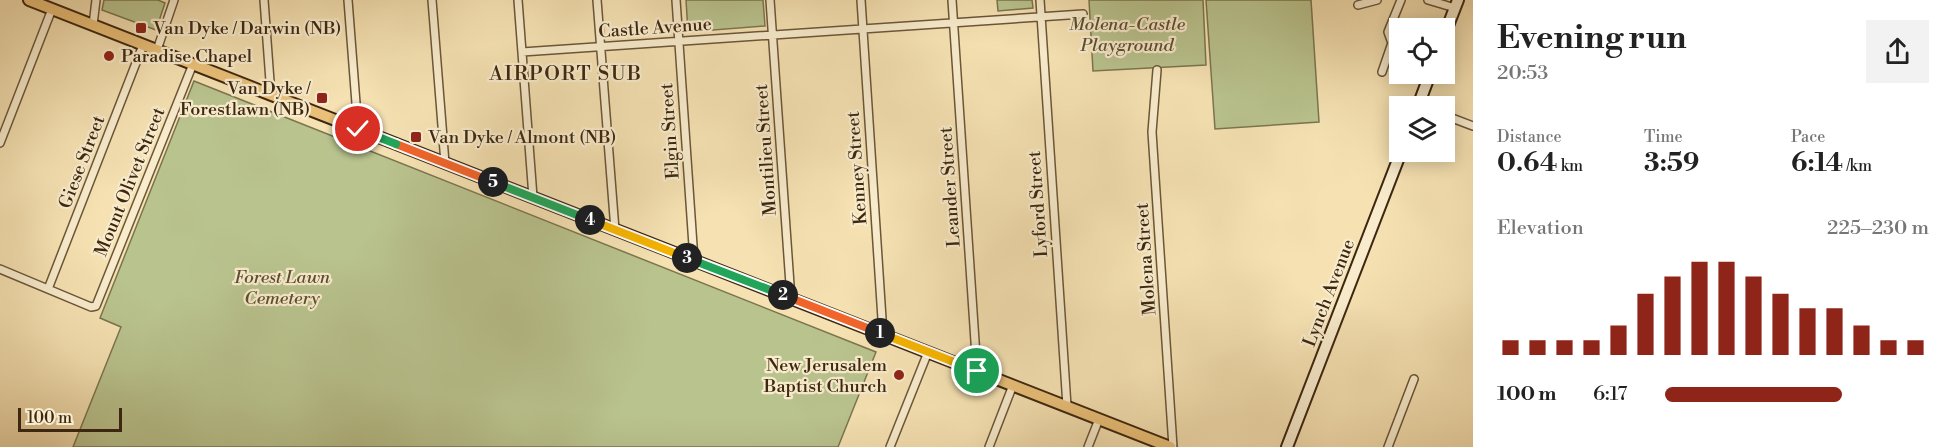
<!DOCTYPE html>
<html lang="en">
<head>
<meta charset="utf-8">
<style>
	:root { --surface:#fff; --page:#f2f2f2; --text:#222; --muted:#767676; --accent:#8f2418 }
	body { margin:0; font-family:"Libre Bodoni",serif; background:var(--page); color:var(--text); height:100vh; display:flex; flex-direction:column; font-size:22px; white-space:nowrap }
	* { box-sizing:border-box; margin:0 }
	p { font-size:20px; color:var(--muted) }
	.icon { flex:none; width:33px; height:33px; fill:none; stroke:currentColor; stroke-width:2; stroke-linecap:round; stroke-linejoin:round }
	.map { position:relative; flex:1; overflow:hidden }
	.details { display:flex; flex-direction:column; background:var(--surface); width:480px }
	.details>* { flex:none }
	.fabs { position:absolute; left:1389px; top:18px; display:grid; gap:12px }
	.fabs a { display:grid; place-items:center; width:66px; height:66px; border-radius:0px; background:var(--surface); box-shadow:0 3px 15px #0003; font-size:30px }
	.scale { position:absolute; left:18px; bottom:15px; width:104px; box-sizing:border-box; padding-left:6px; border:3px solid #3d2710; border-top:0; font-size:16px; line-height:21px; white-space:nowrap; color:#3d2710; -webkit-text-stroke:4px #f8eccd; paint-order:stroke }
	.pin { position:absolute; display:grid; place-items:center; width:51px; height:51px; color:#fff; margin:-26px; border:3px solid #fff; border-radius:50%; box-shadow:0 2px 6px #0007 }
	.km { position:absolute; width:30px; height:30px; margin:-15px; border-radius:50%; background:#222; color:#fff; font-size:16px; line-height:30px; text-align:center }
	.round { display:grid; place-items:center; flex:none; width:63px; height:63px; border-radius:0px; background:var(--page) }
	.overview { display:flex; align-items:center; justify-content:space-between; height:102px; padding:0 24px }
	h1 { font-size:33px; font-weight:700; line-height:45px }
	.metrics { display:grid; grid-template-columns:repeat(3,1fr); gap:9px; height:102px; padding:6px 24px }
	.metrics div { display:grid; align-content:center }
	.metrics b { font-size:26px; font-weight:700 }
	.metrics small { font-size:16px; font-weight:400 }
	.metrics p { font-size:16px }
	.chart { height:168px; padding:12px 24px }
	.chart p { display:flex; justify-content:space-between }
	.chart svg { width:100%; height:108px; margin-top:6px; stroke:var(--accent); stroke-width:6 }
	ul { padding:0 24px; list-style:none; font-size:20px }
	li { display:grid; grid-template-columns:96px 72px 1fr; align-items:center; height:45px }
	li i { height:15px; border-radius:8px; background:var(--accent) }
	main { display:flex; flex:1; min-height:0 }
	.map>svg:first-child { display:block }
	.green { fill:#b9c38e; stroke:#7b754f; stroke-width:1.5 }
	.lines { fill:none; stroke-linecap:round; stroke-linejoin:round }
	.street-casing { stroke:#6b5638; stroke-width:10 }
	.secondary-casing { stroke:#3d2710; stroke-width:14 }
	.primary-casing { stroke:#3d2710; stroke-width:14 }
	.street { stroke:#f8eccd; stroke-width:7 }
	.secondary { stroke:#f8eccd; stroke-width:10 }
	.primary { stroke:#eac079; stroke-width:10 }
	.split-1-casing { stroke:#fff; stroke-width:12 }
	.split-2-casing { stroke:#fff; stroke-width:12 }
	.split-3-casing { stroke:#fff; stroke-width:12 }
	.split-4-casing { stroke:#fff; stroke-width:12 }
	.split-5-casing { stroke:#fff; stroke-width:12 }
	.split-6-casing { stroke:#fff; stroke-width:12 }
	.split-7-casing { stroke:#fff; stroke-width:12 }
	.split-1 { stroke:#f5b400; stroke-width:8 }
	.split-2 { stroke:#f0652b; stroke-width:8 }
	.split-3 { stroke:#22a559; stroke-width:8 }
	.split-4 { stroke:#f5b400; stroke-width:8 }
	.split-5 { stroke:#22a559; stroke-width:8 }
	.split-6 { stroke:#f0652b; stroke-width:8 }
	.split-7 { stroke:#22a559; stroke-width:8 }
	.poi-dot { fill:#8f2418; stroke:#f8eccd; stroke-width:2 }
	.labels { text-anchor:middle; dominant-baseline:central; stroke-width:4.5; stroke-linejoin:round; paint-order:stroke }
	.park-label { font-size:18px; font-style:italic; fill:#5c4e30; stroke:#f8eccd }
	.poi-label { font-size:18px; fill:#3d2710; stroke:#f8eccd; text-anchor:start }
	.street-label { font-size:18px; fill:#3d2710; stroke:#f8eccd }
	.neighbourhood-label { font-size:20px; letter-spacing:1.5px; fill:#3d2710; stroke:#f8eccd }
</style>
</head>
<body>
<main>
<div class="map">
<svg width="1473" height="447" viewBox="0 0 1473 447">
	<rect width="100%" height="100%" fill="#f5e1b2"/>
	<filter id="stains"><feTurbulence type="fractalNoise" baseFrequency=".00333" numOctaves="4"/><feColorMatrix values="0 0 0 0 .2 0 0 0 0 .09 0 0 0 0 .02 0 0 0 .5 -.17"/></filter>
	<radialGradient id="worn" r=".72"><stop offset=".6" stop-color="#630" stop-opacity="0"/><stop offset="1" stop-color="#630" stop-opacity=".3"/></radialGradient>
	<path class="green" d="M104,0h54l7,3 -9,27 -54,-20z
		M686,0h77l2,26 -77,6z
		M997,0h35l1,8 -35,3z
		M1089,0h114l3,65 -113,6z
		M1206,0h105l8,122 -104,7z
		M194,81l682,271 -38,95h-765l48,-120 -21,-9z"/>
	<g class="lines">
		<defs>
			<path id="street" d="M264,0l7,95
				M348,0l10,129
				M432,0l13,163
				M518,0l15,197
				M597,0l18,230
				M676,0l18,260
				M770,0l21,299
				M861,0l22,334
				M952,0l25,371
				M1040,0l27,406
				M1428,0l27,8
				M1358,5l19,-5
				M93,25l3,-25
				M157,50l17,-50
				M522,52l561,-38
				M1157,70l-5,62 21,315
				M1382,72l10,-29 -4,-11 13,-32
				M1444,115l29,11
				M0,143l52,-134
				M0,269l91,38 5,-1 97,-242
				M48,289l95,-244
				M890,447l38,-95
				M989,447l24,-62
				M1088,447l11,-28
				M1388,447l26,-68"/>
			<path id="secondary" d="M1444,36l14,-36
				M1418,106l12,-32
				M1287,447l114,-295"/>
			<path id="primary" d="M29,0l1141,447"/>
		</defs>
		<use href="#street" class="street-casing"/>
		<use href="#secondary" class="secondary-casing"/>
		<use href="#primary" class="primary-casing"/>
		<use href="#street" class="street"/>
		<use href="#secondary" class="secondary"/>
		<use href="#primary" class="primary"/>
	</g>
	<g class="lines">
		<defs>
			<path id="split-1" d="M880,333l97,38"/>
			<path id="split-2" d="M783,295l97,38"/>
			<path id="split-3" d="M687,258l96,37"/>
			<path id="split-4" d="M590,220l97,38"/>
			<path id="split-5" d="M493,182l97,38"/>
			<path id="split-6" d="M396,144l97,38"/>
			<path id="split-7" d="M358,129l38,15"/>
		</defs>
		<use href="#split-1" class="split-1-casing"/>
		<use href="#split-2" class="split-2-casing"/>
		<use href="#split-3" class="split-3-casing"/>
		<use href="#split-4" class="split-4-casing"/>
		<use href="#split-5" class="split-5-casing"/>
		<use href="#split-6" class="split-6-casing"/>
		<use href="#split-7" class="split-7-casing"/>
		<use href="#split-1" class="split-1"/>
		<use href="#split-2" class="split-2"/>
		<use href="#split-3" class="split-3"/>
		<use href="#split-4" class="split-4"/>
		<use href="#split-5" class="split-5"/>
		<use href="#split-6" class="split-6"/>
		<use href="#split-7" class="split-7"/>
	</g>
	<g class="poi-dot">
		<rect x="135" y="22" width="12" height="12" rx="3"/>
		<circle cx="109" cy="56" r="6"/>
		<rect x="316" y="92" width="12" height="12" rx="3"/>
		<rect x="410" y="131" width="12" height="12" rx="3"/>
		<circle cx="899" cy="375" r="6"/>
	</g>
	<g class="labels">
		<g class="park-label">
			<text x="1127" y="24">Molena-Castle<tspan x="1127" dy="21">Playground</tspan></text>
			<text x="282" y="277">Forest Lawn<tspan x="282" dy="21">Cemetery</tspan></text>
		</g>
		<g class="poi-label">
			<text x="153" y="28">Van Dyke / Darwin (NB)</text>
			<text x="121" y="56">Paradise Chapel</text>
			<text x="310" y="88" text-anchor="end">Van Dyke /<tspan x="310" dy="21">Forestlawn (NB)</tspan></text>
			<text x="428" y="137">Van Dyke / Almont (NB)</text>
			<text x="887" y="365" text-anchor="end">New Jerusalem<tspan x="887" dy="21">Baptist Church</tspan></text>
		</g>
		<g class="street-label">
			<text transform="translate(655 28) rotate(-4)">Castle Avenue</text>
			<text transform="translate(670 131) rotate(-94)">Elgin Street</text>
			<text transform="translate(766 150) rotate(-94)">Montilieu Street</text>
			<text transform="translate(82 162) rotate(-69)">Giese Street</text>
			<text transform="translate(857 168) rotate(-94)">Kenney Street</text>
			<text transform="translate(130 182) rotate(-68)">Mount Olivet Street</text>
			<text transform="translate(950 187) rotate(-94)">Leander Street</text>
			<text transform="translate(1038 204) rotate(-94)">Lyford Street</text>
			<text transform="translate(1146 259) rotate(-94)">Molena Street</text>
			<text transform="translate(1329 293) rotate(-69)">Lynch Avenue</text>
		</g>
		<g class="neighbourhood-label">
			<text x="566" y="74">AIRPORT SUB</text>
		</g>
	</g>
	<rect width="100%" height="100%" filter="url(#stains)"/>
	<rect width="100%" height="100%" fill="url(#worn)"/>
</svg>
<div class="fabs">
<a><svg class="icon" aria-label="locate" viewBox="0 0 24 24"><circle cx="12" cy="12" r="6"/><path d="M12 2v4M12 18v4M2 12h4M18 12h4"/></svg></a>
<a><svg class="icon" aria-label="layers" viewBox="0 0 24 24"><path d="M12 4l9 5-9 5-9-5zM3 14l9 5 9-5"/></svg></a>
</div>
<div class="scale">100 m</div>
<div class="pin" style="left:977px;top:371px;background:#1e9e55"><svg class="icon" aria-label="arrive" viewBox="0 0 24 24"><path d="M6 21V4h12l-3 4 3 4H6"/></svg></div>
<div class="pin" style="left:358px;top:129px;background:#d93025"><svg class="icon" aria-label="check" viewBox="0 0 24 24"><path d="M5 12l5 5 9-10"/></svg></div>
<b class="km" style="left:880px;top:333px">1</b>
<b class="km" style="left:783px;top:295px">2</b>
<b class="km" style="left:687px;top:258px">3</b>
<b class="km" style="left:590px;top:220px">4</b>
<b class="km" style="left:493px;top:182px">5</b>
</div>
<section class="details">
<div class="overview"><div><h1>Evening run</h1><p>20:53</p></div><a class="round"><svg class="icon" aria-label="share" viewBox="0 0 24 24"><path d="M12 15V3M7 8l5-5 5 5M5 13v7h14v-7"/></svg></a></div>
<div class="metrics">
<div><p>Distance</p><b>0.64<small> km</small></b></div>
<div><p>Time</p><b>3:59</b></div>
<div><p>Pace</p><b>6:14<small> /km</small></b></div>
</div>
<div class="chart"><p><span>Elevation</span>225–230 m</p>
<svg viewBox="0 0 160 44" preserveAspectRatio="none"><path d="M5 44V38M15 44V38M25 44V38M35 44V38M45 44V32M55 44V19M65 44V12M75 44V6M85 44V6M95 44V12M105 44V19M115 44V25M125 44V25M135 44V32M145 44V38M155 44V38"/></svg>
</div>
<ul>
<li><b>100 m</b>6:17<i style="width:67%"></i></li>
</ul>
</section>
</main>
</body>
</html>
